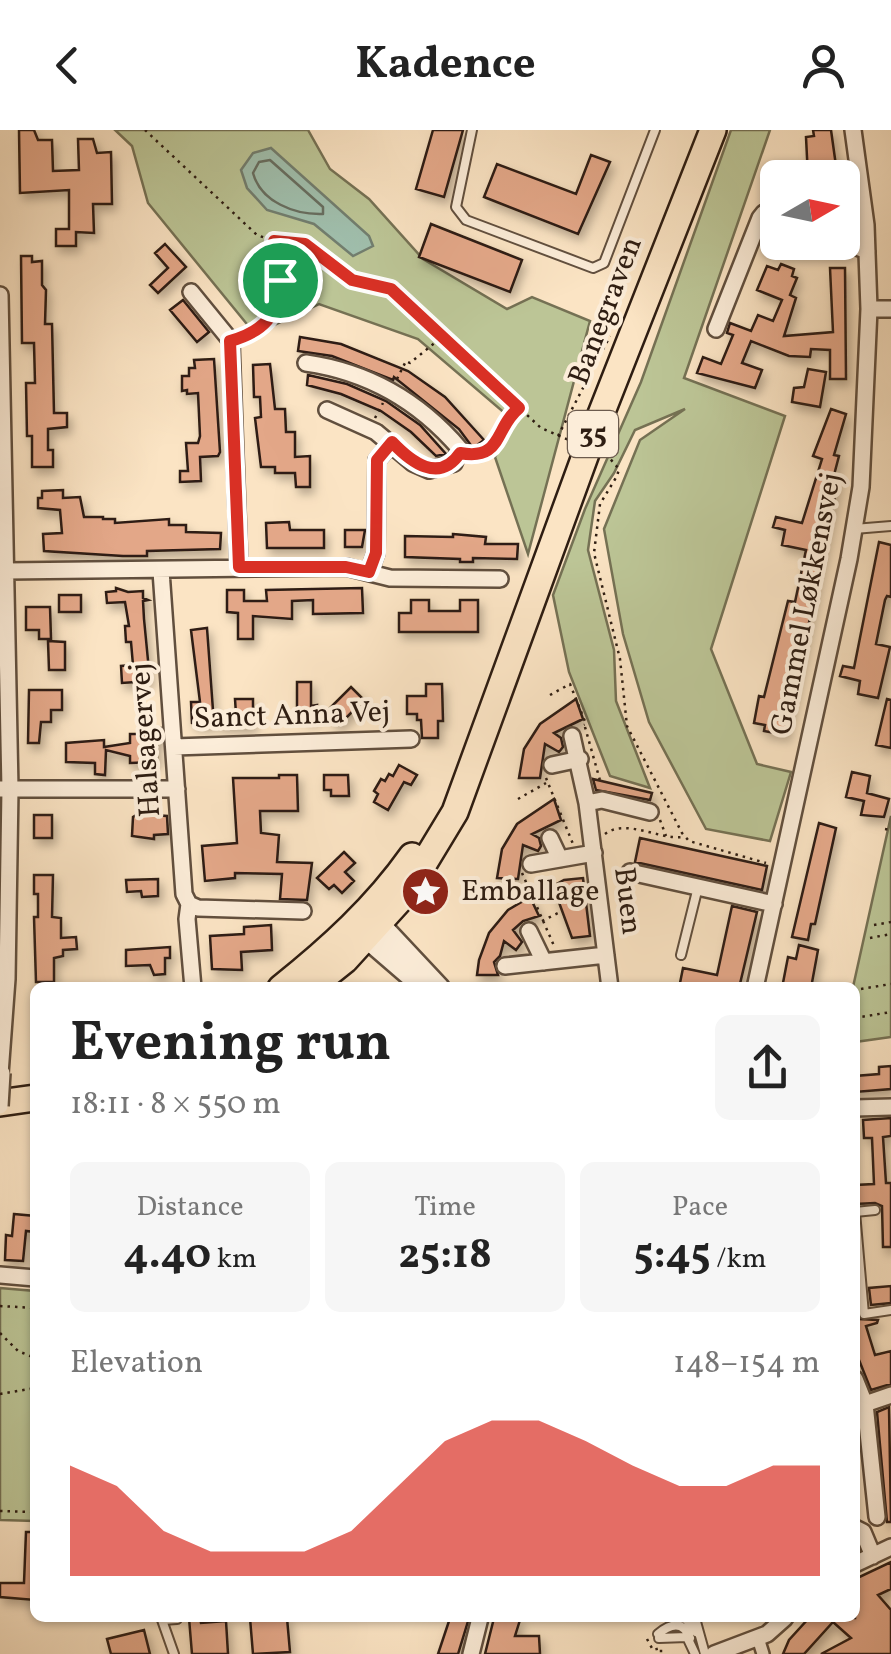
<!DOCTYPE html>
<html lang="en">
<head>
<meta charset="utf-8">
<style>
	:root { --surface:#fff; --page:#f6f6f6; --text:#222; --muted:#767676; --accent:#d93025 }
	body { margin:0; font-family:Vollkorn,serif; background:var(--page); color:var(--text); height:100vh; display:flex; flex-direction:column; font-size:38px; white-space:nowrap }
	* { box-sizing:border-box; margin:0 }
	p { font-size:32px; color:var(--muted) }
	.icon { flex:none; width:55px; height:55px; fill:none; stroke:currentColor; stroke-width:2; stroke-linecap:round; stroke-linejoin:round }
	.map { position:relative; flex:1; overflow:hidden }
	.sheet { position:absolute; left:30px; top:852px; width:830px; height:640px; display:flex; flex-direction:column; background:var(--surface); border-radius:15px; box-shadow:0 2px 8px #0004 }
	.sheet>* { flex:none }
	.needle { width:65px; rotate:81deg }
	.buttons { position:absolute; left:760px; top:30px; display:grid; gap:20px }
	.buttons a { display:grid; place-items:center; width:100px; height:100px; border-radius:15px; background:var(--surface); box-shadow:0 2px 8px #0004; font-size:50px }
	.pin { position:absolute; display:grid; place-items:center; width:85px; height:85px; color:#fff; margin:-42px; border:5px solid #fff; border-radius:50%; box-shadow:0 2px 10px #0007 }
	.round { display:grid; place-items:center; flex:none; width:105px; height:105px; border-radius:15px; background:var(--page) }
	.overview { display:flex; align-items:center; justify-content:space-between; height:170px; padding:0 40px }
	h1 { font-size:55px; font-weight:700; line-height:75px }
	.stats { display:grid; grid-template-columns:repeat(3,1fr); gap:15px; height:170px; padding:10px 40px }
	.stats div { display:grid; align-content:center; border-radius:15px; background:var(--page); text-align:center }
	.stats b { font-size:42px; font-weight:700 }
	.stats small { font-size:28px; font-weight:400 }
	.stats p { font-size:28px }
	.chart { height:280px; padding:20px 40px }
	.chart p { display:flex; justify-content:space-between }
	.chart svg { width:100%; height:180px; margin-top:10px; fill:var(--accent); opacity:.7 }
	header { display:flex; justify-content:space-between; align-items:center; height:130px; padding:0 40px; background:var(--surface); font-size:45px; font-weight:700 }
	.map>svg:first-child { display:block }
	.green { fill:#bcc596; stroke:#757154; stroke-width:2.5 }
	.water { fill:#a0bfad; stroke:#727e6f; stroke-width:2.5 }
	.lines { fill:none; stroke-linecap:round; stroke-linejoin:round }
	.shore { stroke:#676e60; stroke-width:2.5 }
	.building { fill:#e3a788; stroke:#2e1d12; stroke-width:2.5; filter:url(#shadow) }
	.service-casing { stroke:#614f3e; stroke-width:12 }
	.pedestrian-casing { stroke:#614f3e; stroke-width:16 }
	.minor-casing { stroke:#614f3e; stroke-width:20 }
	.tertiary-casing { stroke:#614f3e; stroke-width:25 }
	.primary-casing { stroke:#2e1d12; stroke-width:30 }
	.path { stroke:#2e1d12; stroke-width:2.5; stroke-dasharray:2.5 5; stroke-linecap:butt }
	.service { stroke:#fcedd9; stroke-width:8 }
	.pedestrian { stroke:#fcedd9; stroke-width:11 }
	.minor { stroke:#fcedd9; stroke-width:15 }
	.tertiary { stroke:#fcedd9; stroke-width:20 }
	.primary { stroke:#fbe4c4; stroke-width:25 }
	.minor-bridge-casing { stroke:#614f3e; stroke-width:20; stroke-linecap:butt }
	.minor-bridge { stroke:#fcedd9; stroke-width:15 }
	.route-casing { stroke:#fff; stroke-width:20 }
	.route { stroke:#d93025; stroke-width:12 }
	.labels { text-anchor:middle; dominant-baseline:central; stroke-width:8; stroke-linejoin:round; paint-order:stroke }
	.shield { fill:#fcedd9; stroke:#6c5b4e; stroke-width:2.5 }
	.shield-label { font-size:28px; font-weight:bold; fill:#2e1d12 }
	.street-label { font-size:30px; fill:#2e1d12; stroke:#fcedd9 }
	.poi-label { font-size:30px; fill:#2e1d12; stroke:#fcedd9; text-anchor:start }
</style>
</head>
<body>
<header><svg class="icon" aria-label="back" viewBox="0 0 24 24"><path d="M15 5l-7 7 7 7"/></svg>Kadence<svg class="icon" aria-label="person" viewBox="0 0 24 24"><circle cx="12" cy="8" r="4"/><path d="M4 21q1-7 8-7t8 7"/></svg></header>
<div class="map">
<svg width="891" height="1524" viewBox="0 0 891 1524">
	<defs>
		<filter id="shadow"><feDropShadow dx="3.5" dy="6" stdDeviation="5" flood-color="#0004"/></filter>
	</defs>
	<rect width="100%" height="100%" fill="#fbe4c4"/>
	<filter id="stains"><feTurbulence type="fractalNoise" baseFrequency=".002" numOctaves="4"/><feColorMatrix values="0 0 0 0 .2 0 0 0 0 .09 0 0 0 0 .02 0 0 0 .5 -.17"/></filter>
	<radialGradient id="worn" r=".72"><stop offset=".6" stop-color="#630" stop-opacity="0"/><stop offset="1" stop-color="#630" stop-opacity=".3"/></radialGradient>
	<path class="green" d="M115,0h193l22,39 39,30 54,60 84,50 25,-12 58,24 -62,233 -33,-97 19,-36 -96,-82 -99,-35 -64,30 -107,-131 -16,-57z
		M731,0h39l-86,248 101,38 -74,233 46,115 34,8 -21,69 -64,-12 -57,-107 -26,-88 -19,-105 36,-89 45,-31 -50,21 -21,43 -19,28 -7,49 26,100 2,51 34,87 -40,-12 -41,-104 -16,-77 32,-86 56,-127z
		M891,686v221l-36,5 -2,-55z
		M0,1158l35,3v230l-35,-1z"/>
	<path class="water" d="M271,18l98,88 4,10 -20,10 -39,-32 -47,-14 -20,-22 -6,-18 12,-17z"/>
	<g class="lines">
		<path class="shore" d="M270,30l53,47v7c-28,1 -62,-12 -70,-41l6,-11z"/>
	</g>
	<path class="building" d="M19,0h15l4,10h14l1,31 26,-1 -1,-31h15l4,14 14,-1 1,52h-19l1,29 -18,-1v14h-20v-17h13v-39l-49,3z
		M433,0h30l-19,67 -28,-8z
		M813,0h18l6,43 -29,4 -2,-40 8,-1z
		M591,25l19,7 -32,72 -94,-37 13,-33 79,30z
		M431,94l91,36 -12,32 -91,-35z
		M165,114l21,23 -28,26 -8,-8 18,-17 -13,-15z
		M21,126h11v6l10,-1v24l4,5 -1,34h7l2,89h13v14l-19,2v21h5v17h-21v-31h-5l-1,-53h9l-1,-40h-12z
		M781,134l13,5 -2,7 5,2 -7,17 6,3 -12,38 49,-4 -3,-64h15l1,111h-16v-29l-19,-1 -1,8 -21,-1 -38,-15 -9,22 20,7 -7,18 -58,-15 6,-16 18,7 12,-29 -6,-2 3,-10 21,8 7,-16 15,6 9,-21 -25,-10 10,-24 11,4z
		M183,170l26,32 -12,10 -27,-32z
		M300,207l41,7 67,27 37,26 39,43 -11,8 -14,-19 -65,-52 -1,3 -61,-24 -34,-5z
		M214,229l6,93 -2,4 -18,1 1,24 -21,1v-11h8l-2,-28h12l2,-7 -2,-43 -11,1v-4l-5,1v-15h7v-8h6l-1,-8z
		M270,234l5,45h10l1,23h9v25l15,-1v31h-14l-1,-14h-20v-6h-14l-6,-49 6,-1 -1,-20h-6l-1,-32z
		M808,239l18,3 -6,35 -28,-5 2,-14 10,-1z
		M308,245l39,9 39,17 34,24 26,29 -10,2 -25,-24 -30,-21 -40,-17 -34,-9z
		M831,279l15,5 -12,41 5,1 -5,19 5,1 -53,259 -22,-4 1,-6 -11,-2 5,-27 5,1 24,-96 7,1 11,-52 -24,-5 3,-15 -12,-3 3,-10 26,6 20,-64 -9,-3z
		M63,360v8l17,-1 4,20h19v2h12v4l54,-4v6h17v7l35,1 -1,16 -73,2v5h-24l-79,-5 -1,-17 19,-1 -2,-23 -22,-2v-10h4v-7z
		M289,392l1,8h34v18h-57l-1,-25z
		M345,400h20l-3,17h-17z
		M453,404l33,3 -1,7h33l-1,15 -44,-1v4h-13v-3l-55,-2v-21l48,1z
		M879,412l12,3v52l-4,-1 -2,4 -9,44 14,3 -12,51 -20,-4 2,-13 -20,-5 3,-10 11,2z
		M116,458l12,4 15,-1v7l5,2 -5,1 1,18 6,62 -28,2 -1,-17 12,-1 -2,-23h-5l-1,-16h4l-4,-24 -18,1 -1,-11 10,-1z
		M362,458l1,25 -50,1v-14l-21,1v18l-39,-3v23h-15v-26l-11,-1v-22h17v11h23l-1,-11z
		M59,465h22v17h-22z
		M411,470h18v11h31v-11h18v32h-79v-19h12z
		M26,477h24l1,32h-12v-9h-13z
		M207,498l7,96 -13,1 -9,-2 -1,-21h9l-9,-72z
		M48,511l17,1v28h-16z
		M297,552h14v24l6,-1 -1,13h-12v-8h-7z
		M426,554h16l1,37h-5v17h-16l-1,-18h-4v-6h-10v-18h19z
		M351,557l13,13 -25,25 -13,-13z
		M29,560h33v20h-11v12h-10l-2,21h-11z
		M235,569h18v27h-34l-1,-12h18z
		M576,569l7,20 -29,14 7,5 2,9 -4,5 -14,-8 -5,34h-21l5,-29 16,-25z
		M887,569l4,1v48l-15,-3z
		M149,598h12l1,13h-5v21l-27,1v-7l-24,-6 -1,25 -10,-1v-11l-29,-1v-19l38,-3v7l26,-4v-9h19z
		M399,635l18,10 -6,10 -7,-3 -16,28 -14,-8 4,-8 -4,-3 7,-12 4,2 4,-7 4,2z
		M852,642l18,4 -3,17 22,6 -5,18 -23,-2 3,-14 -18,-4z
		M279,645h18l1,36h-38l1,22 18,2 -2,27 35,1 -5,37 -27,-1 2,-25 -47,-1v5l-30,3 -3,-35 35,-3 -4,-65h46z
		M324,645h24l1,21h-18v-6h-7z
		M593,649l59,14 -2,7 -54,-10z
		M554,669l7,21 -29,14 7,4 2,8 -3,5 -15,-6 -5,34 -21,-1 5,-29 15,-25z
		M138,684l29,2 1,18 -14,1v4l-22,-3 1,-19z
		M34,685h18v23h-18z
		M819,693l17,5 -21,96h-4l-3,16 -16,-3z
		M640,708l127,28 -5,24 -127,-28z
		M344,722l11,11 -10,9 9,9 -12,12 -8,-8 -5,4 -12,-11z
		M34,745h19l-1,42 9,1v20l15,-1 1,12 -14,1v6l-9,2v24h-18l-2,-65h4v-23h-4z
		M583,748l7,58 -18,2 -19,-52 11,-6z
		M158,749v17l-16,1 -1,-6 -14,1 -1,-12z
		M530,767l9,19 -16,5 -10,9 9,12 -6,8 -12,-9 -4,15 -6,6 4,13h-21l2,-15 10,-27 19,-23z
		M732,776l25,6 -18,76h-60l4,-20 34,7z
		M271,795l1,25 -31,2 1,18 -30,-1 -2,-33 34,-2v-7z
		M799,815l19,5 -7,38h-29l6,-31 8,2z
		M170,817v11h-5v16l-11,1 -4,-10 -24,1v-16z
		M891,936v23l-36,3v-16l24,-2v-7z
		M891,988v18l-8,1 3,46h5v64h-8l-1,-41 -7,-3 -20,1v-19l19,-1 -2,-46h-8l-1,-18z
		M14,1084l21,2v16l-9,-1 -3,30 -18,-1 1,-25 6,1z
		M891,1156v17l-20,2 -2,-17z
		M855,1167l4,22 19,1 -1,3 -11,3 9,29 16,-4v33l-20,6 -16,-40z
		M889,1277l2,115h-4l-10,-110z
		M26,1402h9v68l-35,-3v-14h24z
		M891,1432v27l-13,6 13,15v44h-70l30,-16 -18,-16 -29,32h-21l6,-14 20,-22h46v-39z
		M189,1488h11l1,5 25,-2 2,33h-36z
		M250,1488h37l3,34 -37,2z
		M450,1488h19l-11,36h-20z
		M494,1488l26,2 -5,16h24l1,18h-55z
		M144,1500l6,24h-39l-4,-15z"/>
	<g class="lines">
		<defs>
			<path id="service" d="M472,0l-16,77 10,13 127,48 11,-5 51,-133
				M854,399l37,-3
				M681,825l17,-68
				M855,1082l9,102 27,-4
				M855,1082l20,-2
				M680,1488l6,1 10,13
				M695,1488l10,36
				M658,1504c12,-10 25,-14 32,4
				M659,1508l28,-1 8,17
				M174,1524l-12,-34 15,-1"/>
			<path id="pedestrian" d="M758,1508l5,16"/>
			<path id="minor" d="M842,111l25,10
				M191,162l40,49 8,226
				M0,165l10,494 -3,190 -7,95
				M869,179h22
				M716,199l44,-111 4,-5 14,3
				M306,233c63,9 113,38 154,86l-6,14 -25,7 -16,-7 -37,-31 -49,-22
				M7,441l339,-4 44,11 110,1
				M161,441l23,323 5,10 9,4 105,3
				M369,442l7,-19 1,-93 15,-17
				M572,606l15,67 23,185
				M174,617l237,-8
				M552,635l28,-6
				M1,659h176
				M587,673l15,-3 48,12
				M550,708l10,21
				M531,734l63,-11
				M630,742l144,32
				M189,774l-2,15 6,69
				M529,801l15,31
				M505,836l101,-11
				M755,858l94,-429 12,-72 8,-178 -3,-84 -13,-95
				M855,978l36,-1
				M0,1145l35,3
				M855,1249l10,25 12,113
				M865,1274l26,-9
				M855,1398l8,4 10,24
				M855,1434l36,-17
				M471,1524l9,-36
				M714,1524l53,-20 18,-16"/>
			<path id="tertiary" d="M364,790l16,5 59,63
				M363,795l4,13 51,44"/>
			<path id="primary" d="M281,858c49,-39 95,-81 131,-132
				M310,858l35,-28 61,-67 49,-81 137,-375 121,-307
				M0,973l35,-5"/>
		</defs>
		<use href="#service" class="service-casing"/>
		<use href="#pedestrian" class="pedestrian-casing"/>
		<use href="#minor" class="minor-casing"/>
		<use href="#tertiary" class="tertiary-casing"/>
		<use href="#primary" class="primary-casing"/>
		<path class="path" d="M145,0l112,105 14,5 34,4 47,36 39,9 150,139 30,13
			M243,207c43,-19 37,-55 31,-95
			M397,249l9,-18 4,2 32,-26
			M375,288l8,-15
			M558,306l52,-100
			M474,324c27,-3 26,-29 44,-44
			M606,324l13,15 -2,7 -17,28 -6,49 26,106 7,67 55,107 7,8 77,22
			M550,565l20,-11 16,40 -2,1
			M585,597l16,57
			M546,648l27,66
			M518,669l28,-16
			M660,690l6,16
			M885,699l6,1
			M605,704c21,-16 54,6 78,3
			M522,743l33,75
			M542,791l18,-9
			M874,795l17,-3
			M870,808l21,-4
			M861,859l30,-5
			M855,888l36,-6
			M0,1176l35,2
			M0,1203l18,18 17,7
			M0,1264l35,-6
			M0,1381l35,1
			M647,1509l6,11 8,-2v6"/>
		<use href="#service" class="service"/>
		<use href="#pedestrian" class="pedestrian"/>
		<use href="#minor" class="minor"/>
		<use href="#tertiary" class="tertiary"/>
		<use href="#primary" class="primary"/>
		<defs>
			<path id="minor-bridge" d="M0,976l2,-33"/>
		</defs>
		<use href="#minor-bridge" class="minor-bridge-casing"/>
		<use href="#minor-bridge" class="minor-bridge"/>
	</g>
	<g class="lines">
		<defs>
			<path id="route" d="M274,111l31,3 47,36 39,9 128,119c-25,20 -16,53 -59,45 -21,31 -49,9 -68,-11l-15,18 -1,93 -7,19 -23,-5h-107l-9,-226c58,-16 51,-52 44,-100z"/>
		</defs>
		<use href="#route" class="route-casing"/>
		<use href="#route" class="route"/>
	</g>
	<defs>
		<symbol id="sight-disc" viewBox="-11 -11 22 22"><circle r="9.5" fill="#8f2418" stroke="#fcedd9"/><path d="M0-6L1.8-2.2L6-1.7L2.9 1.2L3.7 5.4L0 3.3L-3.7 5.4L-2.9 1.2L-6-1.7L-1.8-2.2Z" fill="#fff"/></symbol>
	</defs>
	<g fill-rule="evenodd">
		<use href="#sight-disc" x="398" y="734" width="55" height="55"/>
	</g>
	<g class="labels">
		<rect class="shield" x="568" y="281" width="50" height="46" rx="8"/>
		<g class="shield-label">
			<text x="593" y="304">35</text>
		</g>
		<g class="street-label">
			<text transform="translate(606 181) rotate(-69)">Banegraven</text>
			<text transform="translate(807 474) rotate(-79)">Gammel Løkkensvej</text>
			<text transform="translate(292 586) rotate(-2)">Sanct Anna Vej</text>
			<text transform="translate(146 610) rotate(-94)">Halsagervej</text>
			<text transform="translate(627 771) rotate(83)">Buen</text>
		</g>
		<g class="poi-label">
			<text x="461" y="762">Emballage</text>
		</g>
	</g>
	<rect width="100%" height="100%" filter="url(#stains)"/>
	<rect width="100%" height="100%" fill="url(#worn)"/>
</svg>
<div class="buttons">
<a><svg class="needle" viewBox="-14 -14 28 28"><path d="M0-13l5 13h-10z" fill="#e53935"/><path d="M0 13l5-13h-10z" fill="#767676"/></svg></a>
</div>
<div class="pin" style="left:280px;top:150px;background:#1e9e55"><svg class="icon" aria-label="arrive" viewBox="0 0 24 24"><path d="M6 21V4h12l-3 4 3 4H6"/></svg></div>
<section class="sheet">
<div class="overview"><div><h1>Evening run</h1><p>18:11 · 8 × 550 m</p></div><a class="round"><svg class="icon" aria-label="share" viewBox="0 0 24 24"><path d="M12 15V3M7 8l5-5 5 5M5 13v7h14v-7"/></svg></a></div>
<div class="stats">
<div><p>Distance</p><b>4.40<small> km</small></b></div>
<div><p>Time</p><b>25:18</b></div>
<div><p>Pace</p><b>5:45<small> /km</small></b></div>
</div>
<div class="chart"><p><span>Elevation</span>148–154 m</p>
<svg viewBox="0 0 160 44" preserveAspectRatio="none"><path d="M0 44V17L10 22L20 33L30 38L40 38L50 38L60 33L70 22L80 11L90 6L100 6L110 11L120 17L130 22L140 22L150 17L160 17V44z"/></svg>
</div>
</section>
</div>
</body>
</html>
